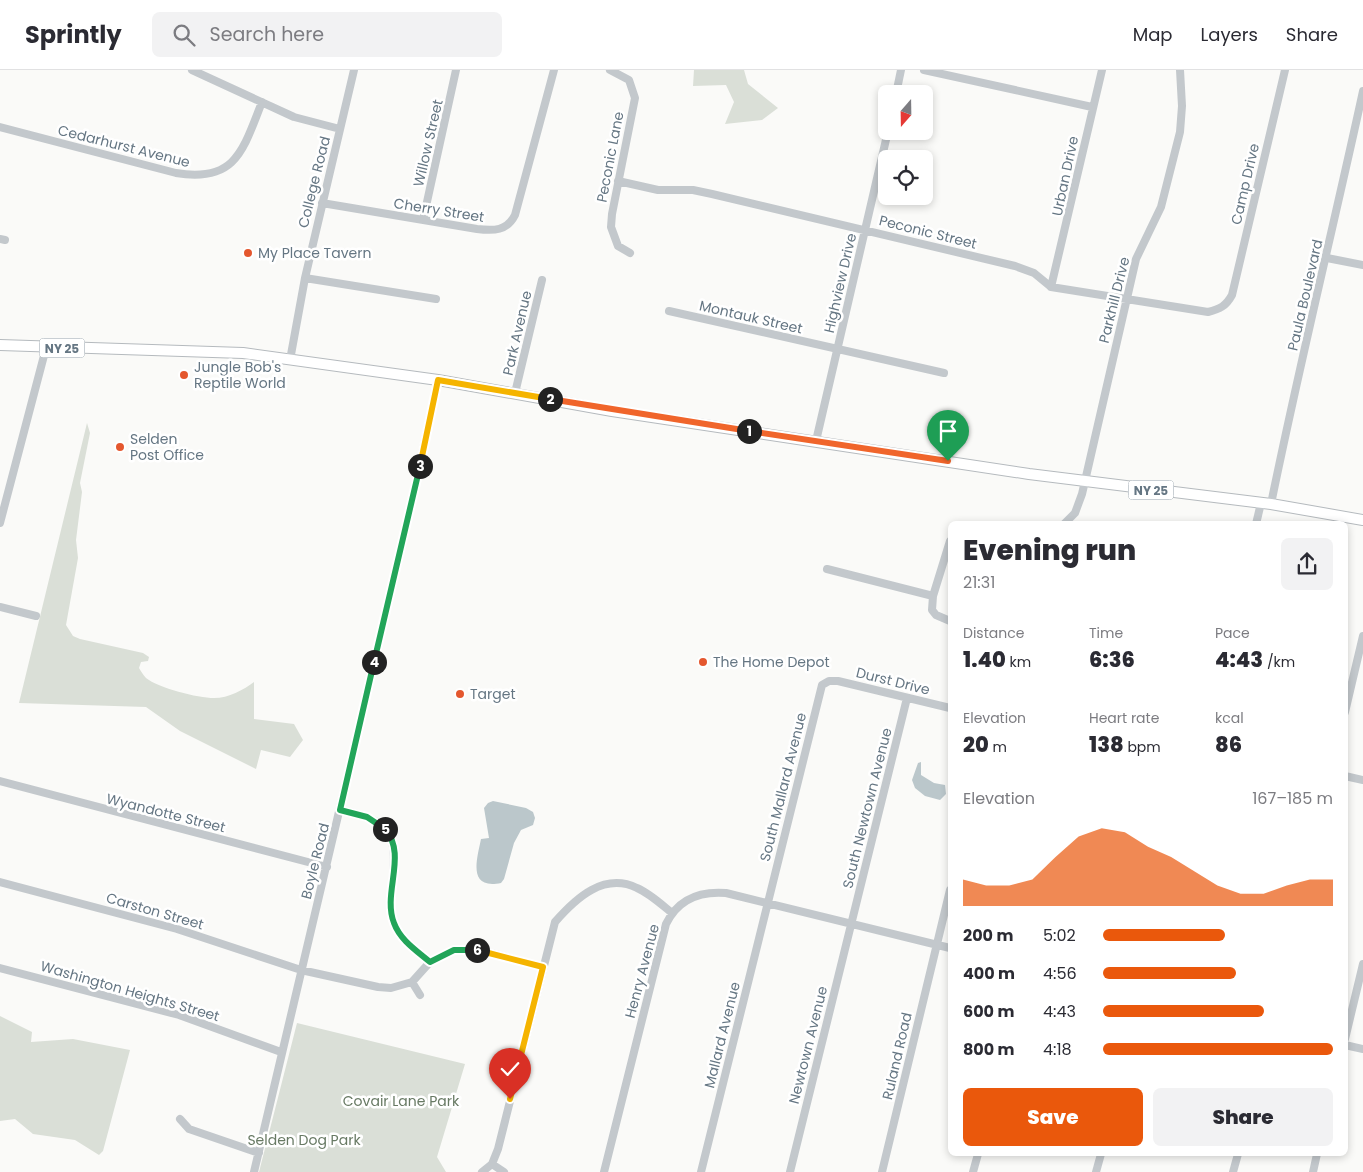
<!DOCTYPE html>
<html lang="en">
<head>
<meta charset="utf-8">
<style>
	:root { --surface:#fff; --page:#f2f2f3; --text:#2b2b33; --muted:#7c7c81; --line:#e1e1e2; --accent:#ea580c }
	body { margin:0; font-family:Poppins,sans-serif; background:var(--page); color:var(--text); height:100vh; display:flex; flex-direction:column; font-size:19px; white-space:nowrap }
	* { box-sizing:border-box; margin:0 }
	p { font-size:16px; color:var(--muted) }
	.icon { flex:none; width:28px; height:28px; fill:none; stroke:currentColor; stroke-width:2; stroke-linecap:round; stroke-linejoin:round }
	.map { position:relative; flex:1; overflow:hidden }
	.drawer { position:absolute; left:948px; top:451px; width:400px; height:635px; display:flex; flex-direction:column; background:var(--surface); border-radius:8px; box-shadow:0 2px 8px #0003 }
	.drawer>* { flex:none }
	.needle { width:32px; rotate:200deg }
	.tools { position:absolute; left:878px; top:15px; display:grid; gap:10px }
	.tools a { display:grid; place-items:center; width:55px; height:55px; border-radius:8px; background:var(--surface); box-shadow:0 2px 8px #0003; font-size:25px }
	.pin { position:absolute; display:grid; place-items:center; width:42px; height:42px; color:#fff; margin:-51px -21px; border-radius:50% 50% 50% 0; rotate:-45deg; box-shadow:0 0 5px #0007 }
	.pin .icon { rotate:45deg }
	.km { position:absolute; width:25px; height:25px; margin:-12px; border-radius:50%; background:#222; color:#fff; font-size:14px; line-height:25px; text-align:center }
	.round { display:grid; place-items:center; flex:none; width:52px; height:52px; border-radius:8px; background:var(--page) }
	.head { display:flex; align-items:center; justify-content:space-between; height:85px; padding:0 15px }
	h1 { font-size:28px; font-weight:800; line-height:38px }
	.metrics { display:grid; grid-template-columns:repeat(3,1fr); gap:8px; height:85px; padding:5px 15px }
	.metrics div { display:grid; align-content:center }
	.metrics b { font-size:21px; font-weight:800 }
	.metrics small { font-size:14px; font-weight:400 }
	.metrics p { font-size:14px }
	.chart { height:140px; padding:10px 15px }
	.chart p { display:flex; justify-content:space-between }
	.chart svg { width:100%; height:90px; margin-top:5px; fill:var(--accent); opacity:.7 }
	.primary-button { display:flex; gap:10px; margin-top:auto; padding:10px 15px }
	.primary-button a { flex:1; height:58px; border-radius:8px; background:var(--accent); color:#fff; font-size:20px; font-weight:800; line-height:58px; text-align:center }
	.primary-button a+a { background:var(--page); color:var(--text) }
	ul { padding:0 15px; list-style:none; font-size:16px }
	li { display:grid; grid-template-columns:80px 60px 1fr; align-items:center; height:38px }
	li i { height:12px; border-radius:6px; background:var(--accent) }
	header { display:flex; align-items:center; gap:30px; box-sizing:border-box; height:70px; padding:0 25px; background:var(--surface); border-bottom:1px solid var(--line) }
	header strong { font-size:24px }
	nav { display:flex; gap:28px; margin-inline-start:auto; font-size:18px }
	.search { width:350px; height:45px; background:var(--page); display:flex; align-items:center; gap:12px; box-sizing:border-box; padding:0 18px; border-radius:8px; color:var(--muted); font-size:19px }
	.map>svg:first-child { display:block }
	.green { fill:#dadfd7 }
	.water { fill:#bbc7cb }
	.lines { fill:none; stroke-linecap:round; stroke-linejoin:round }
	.major-casing { stroke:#b5babe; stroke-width:12 }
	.minor { stroke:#c3c8cc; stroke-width:8 }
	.major { stroke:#fff; stroke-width:10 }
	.split-1-casing { stroke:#fff; stroke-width:10 }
	.split-2-casing { stroke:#fff; stroke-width:10 }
	.split-3-casing { stroke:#fff; stroke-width:10 }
	.split-4-casing { stroke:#fff; stroke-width:10 }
	.split-5-casing { stroke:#fff; stroke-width:10 }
	.split-6-casing { stroke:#fff; stroke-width:10 }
	.split-7-casing { stroke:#fff; stroke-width:10 }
	.split-1 { stroke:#f0652b; stroke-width:6 }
	.split-2 { stroke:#f0652b; stroke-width:6 }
	.split-3 { stroke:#f5b400; stroke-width:6 }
	.split-4 { stroke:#22a559; stroke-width:6 }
	.split-5 { stroke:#22a559; stroke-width:6 }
	.split-6 { stroke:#22a559; stroke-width:6 }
	.split-7 { stroke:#f5b400; stroke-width:6 }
	.poi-dot { fill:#e4572e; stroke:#fff; stroke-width:2 }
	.labels { text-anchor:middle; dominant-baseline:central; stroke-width:5; stroke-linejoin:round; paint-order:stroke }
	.shield { fill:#fff; stroke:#939fa8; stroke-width:1 }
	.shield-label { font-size:12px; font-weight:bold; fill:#657683 }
	.street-label { font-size:14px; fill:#657683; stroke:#fff }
	.poi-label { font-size:14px; fill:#657683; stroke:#fff; text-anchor:start }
	.park-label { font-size:14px; fill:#687a64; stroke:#fff }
</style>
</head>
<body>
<header>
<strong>Sprintly</strong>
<div class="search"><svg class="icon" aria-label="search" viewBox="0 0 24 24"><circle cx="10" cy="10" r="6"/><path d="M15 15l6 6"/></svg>Search here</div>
<nav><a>Map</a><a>Layers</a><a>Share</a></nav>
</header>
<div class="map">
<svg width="1363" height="1102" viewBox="0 0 1363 1102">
	<rect width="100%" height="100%" fill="#fafaf8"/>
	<path class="green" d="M694,0h50l4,14 30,24 -16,12 -37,4 9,-22 -8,-17 -33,1z
		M87,353l3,10 -10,50 2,9 -6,48 2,18 -12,67 7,11 7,3 63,14 6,4 -1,4 -7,1 -2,6c2,3 4,7 7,10 12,10 52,20 68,20 15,0 29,-8 40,-16v37l40,5 9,16 -13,17 -29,-7 -5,19 -76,-38 -34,-24 -127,-4z
		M0,946l32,16 -1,10 42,-3 57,11 -27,101 -4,4 -24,-15 -42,-6 -18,-15 -15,2z
		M297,953l168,41 -28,93 9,15h-187z"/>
	<path class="water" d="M921,692v13l13,8 11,2 1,9 -6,6 -15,-4 -10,-8 -3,-8 6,-17z
		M493,731l33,7 7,4 2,6 -2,7 -12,5 -7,13 -10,36 -3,4c-34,7 -24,-24 -20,-44l8,-1 -5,-30 4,-5z"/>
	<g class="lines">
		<defs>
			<path id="major" d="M0,275l243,8 195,27 174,31 417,63 242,30 92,16"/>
		</defs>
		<use href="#major" class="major-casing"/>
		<path class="minor" d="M192,0l102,47 46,12
			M610,0l19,10 6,18 -23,116 -1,13 7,19 12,7
			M924,0l168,37
			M896,24l5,-24
			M0,57l176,46c60,10 67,-23 86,-71
			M618,111l40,9h35l19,4 303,72 19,7 17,14 157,25c12,-3 18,-6 24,-17l53,-225
			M322,133l155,26c17,2 30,2 38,-14l39,-145
			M423,150l33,-150
			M0,169l5,1
			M1327,188l36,7
			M305,208l131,21
			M1051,217l51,-217
			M669,241l275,62
			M290,290l15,-82 49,-208
			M515,323l27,-113
			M816,371l72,-310
			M1271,434c28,-138 62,-275 92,-413
			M0,453l46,-175
			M1064,454l11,-11 7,-19 54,-235 25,-52 19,-75 2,-26 -2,-36
			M1256,454l5,-21
			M950,471l-17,55 -1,14 4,5 14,6
			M827,499l106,27
			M0,537l36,9
			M1345,642l18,-76
			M1345,706l18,4
			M0,711l327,86
			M340,740c52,10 58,25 52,75 -1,13 -3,26 2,38 6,17 23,28 36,39
			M0,812l177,47 124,41 77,17 13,1 21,-6 18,-20 24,-12 38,3 51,14
			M0,898l179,47 102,37
			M412,912l8,13
			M1345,969l18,-75
			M1345,975l18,4
			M180,1049l9,10 70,24
			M492,1094l12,8
			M254,1102l150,-636 34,-156
			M482,1102l10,-8 6,-15 57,-227c21,-24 49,-50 82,-34 12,5 24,16 35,25
			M604,1102l62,-248c12,-25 34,-33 60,-31l224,55
			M701,1102l121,-487 7,-4h9l112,27
			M790,1102l117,-474
			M882,1102l68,-282
			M973,1102l5,-18
			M1096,1102l5,-18
			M1233,1102l5,-18
			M1313,1102l4,-18"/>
		<use href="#major" class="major"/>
	</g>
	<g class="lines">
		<defs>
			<path id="split-1" d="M749,361l199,30"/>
			<path id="split-2" d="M550,329l199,32"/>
			<path id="split-3" d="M420,396l18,-86 112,19"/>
			<path id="split-4" d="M374,592l46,-196"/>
			<path id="split-5" d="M374,592l-34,148 27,7 18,12"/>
			<path id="split-6" d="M385,759c23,26 -3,64 9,94 6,17 23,28 36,39l24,-12h23"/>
			<path id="split-7" d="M477,880l66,17 -33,132"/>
		</defs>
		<use href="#split-1" class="split-1-casing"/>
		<use href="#split-2" class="split-2-casing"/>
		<use href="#split-3" class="split-3-casing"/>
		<use href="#split-4" class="split-4-casing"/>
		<use href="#split-5" class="split-5-casing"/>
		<use href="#split-6" class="split-6-casing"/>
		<use href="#split-7" class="split-7-casing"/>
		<use href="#split-1" class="split-1"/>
		<use href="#split-2" class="split-2"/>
		<use href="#split-3" class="split-3"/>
		<use href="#split-4" class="split-4"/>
		<use href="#split-5" class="split-5"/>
		<use href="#split-6" class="split-6"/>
		<use href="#split-7" class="split-7"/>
	</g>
	<g class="poi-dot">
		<circle cx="248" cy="183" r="5"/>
		<circle cx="184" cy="305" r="5"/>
		<circle cx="120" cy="377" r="5"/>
		<circle cx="703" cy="592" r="5"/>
		<circle cx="460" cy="624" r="5"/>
	</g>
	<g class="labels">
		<g class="shield">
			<rect x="39.5" y="268.5" width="45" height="19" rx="4"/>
			<rect x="1128.5" y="410.5" width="45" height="19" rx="4"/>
		</g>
		<g class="shield-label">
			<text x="62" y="278">NY 25</text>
			<text x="1151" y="420">NY 25</text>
		</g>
		<g class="street-label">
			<text transform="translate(428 73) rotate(-77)">Willow Street</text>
			<text transform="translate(124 76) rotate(14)">Cedarhurst Avenue</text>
			<text transform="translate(610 87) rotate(-79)">Peconic Lane</text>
			<text transform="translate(1065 106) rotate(-78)">Urban Drive</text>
			<text transform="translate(314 112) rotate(-76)">College Road</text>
			<text transform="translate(1245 114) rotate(-77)">Camp Drive</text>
			<text transform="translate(439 140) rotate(9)">Cherry Street</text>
			<text transform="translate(928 162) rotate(14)">Peconic Street</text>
			<text transform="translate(840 213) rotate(-77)">Highview Drive</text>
			<text transform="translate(1305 225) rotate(-77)">Paula Boulevard</text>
			<text transform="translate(1114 230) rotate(-76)">Parkhill Drive</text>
			<text transform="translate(751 247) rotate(13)">Montauk Street</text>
			<text transform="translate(517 263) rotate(-77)">Park Avenue</text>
			<text transform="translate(893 611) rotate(14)">Durst Drive</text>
			<text transform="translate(783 717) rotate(-76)">South Mallard Avenue</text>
			<text transform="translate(867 738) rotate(-76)">South Newtown Avenue</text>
			<text transform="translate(166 743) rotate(14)">Wyandotte Street</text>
			<text transform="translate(315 791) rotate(-76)">Boyle Road</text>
			<text transform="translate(155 841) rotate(16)">Carston Street</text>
			<text transform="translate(642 901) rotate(-75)">Henry Avenue</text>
			<text transform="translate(130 921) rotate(16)">Washington Heights Street</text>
			<text transform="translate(722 965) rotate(-76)">Mallard Avenue</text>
			<text transform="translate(808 975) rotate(-76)">Newtown Avenue</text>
			<text transform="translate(897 986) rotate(-77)">Ruland Road</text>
		</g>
		<g class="poi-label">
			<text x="258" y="183">My Place Tavern</text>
			<text x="194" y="297">Jungle Bob's<tspan x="194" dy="16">Reptile World</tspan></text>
			<text x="130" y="369">Selden<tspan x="130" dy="16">Post Office</tspan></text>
			<text x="713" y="592">The Home Depot</text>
			<text x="470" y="624">Target</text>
		</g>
		<g class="park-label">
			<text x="401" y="1031">Covair Lane Park</text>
			<text x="304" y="1070">Selden Dog Park</text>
		</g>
	</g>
</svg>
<div class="tools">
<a><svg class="needle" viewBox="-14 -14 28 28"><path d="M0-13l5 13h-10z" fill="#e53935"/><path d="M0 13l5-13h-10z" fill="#7c7c81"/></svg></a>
<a><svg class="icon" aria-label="locate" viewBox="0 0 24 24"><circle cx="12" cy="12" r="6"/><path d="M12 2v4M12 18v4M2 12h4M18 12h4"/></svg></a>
</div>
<div class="pin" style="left:948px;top:391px;background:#1e9e55"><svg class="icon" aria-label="arrive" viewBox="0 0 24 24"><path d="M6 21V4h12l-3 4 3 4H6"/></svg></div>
<div class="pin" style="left:510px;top:1029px;background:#d93025"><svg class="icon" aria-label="check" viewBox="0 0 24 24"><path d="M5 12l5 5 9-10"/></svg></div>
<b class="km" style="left:749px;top:361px">1</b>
<b class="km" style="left:550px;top:329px">2</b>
<b class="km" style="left:420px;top:396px">3</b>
<b class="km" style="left:374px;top:592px">4</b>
<b class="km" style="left:385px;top:759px">5</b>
<b class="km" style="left:477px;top:880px">6</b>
<section class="drawer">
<div class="head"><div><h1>Evening run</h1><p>21:31</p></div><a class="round"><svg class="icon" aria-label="share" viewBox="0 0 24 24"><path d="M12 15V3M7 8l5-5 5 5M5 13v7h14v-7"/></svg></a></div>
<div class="metrics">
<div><p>Distance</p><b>1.40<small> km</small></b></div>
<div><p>Time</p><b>6:36</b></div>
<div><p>Pace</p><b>4:43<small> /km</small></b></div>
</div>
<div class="metrics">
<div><p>Elevation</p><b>20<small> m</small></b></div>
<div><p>Heart rate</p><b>138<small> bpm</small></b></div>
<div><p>kcal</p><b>86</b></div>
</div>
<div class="chart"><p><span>Elevation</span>167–185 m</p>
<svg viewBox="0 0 160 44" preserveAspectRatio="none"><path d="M0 44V31L10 34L20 34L30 31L40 20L50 10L60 6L70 8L80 15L90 20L100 27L110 34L120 38L130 38L140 34L150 31L160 31V44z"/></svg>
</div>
<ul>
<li><b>200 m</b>5:02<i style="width:53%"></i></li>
<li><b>400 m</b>4:56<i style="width:58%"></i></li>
<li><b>600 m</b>4:43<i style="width:70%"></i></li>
<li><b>800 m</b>4:18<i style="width:100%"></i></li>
</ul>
<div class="primary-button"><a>Save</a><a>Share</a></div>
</section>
</div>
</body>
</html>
